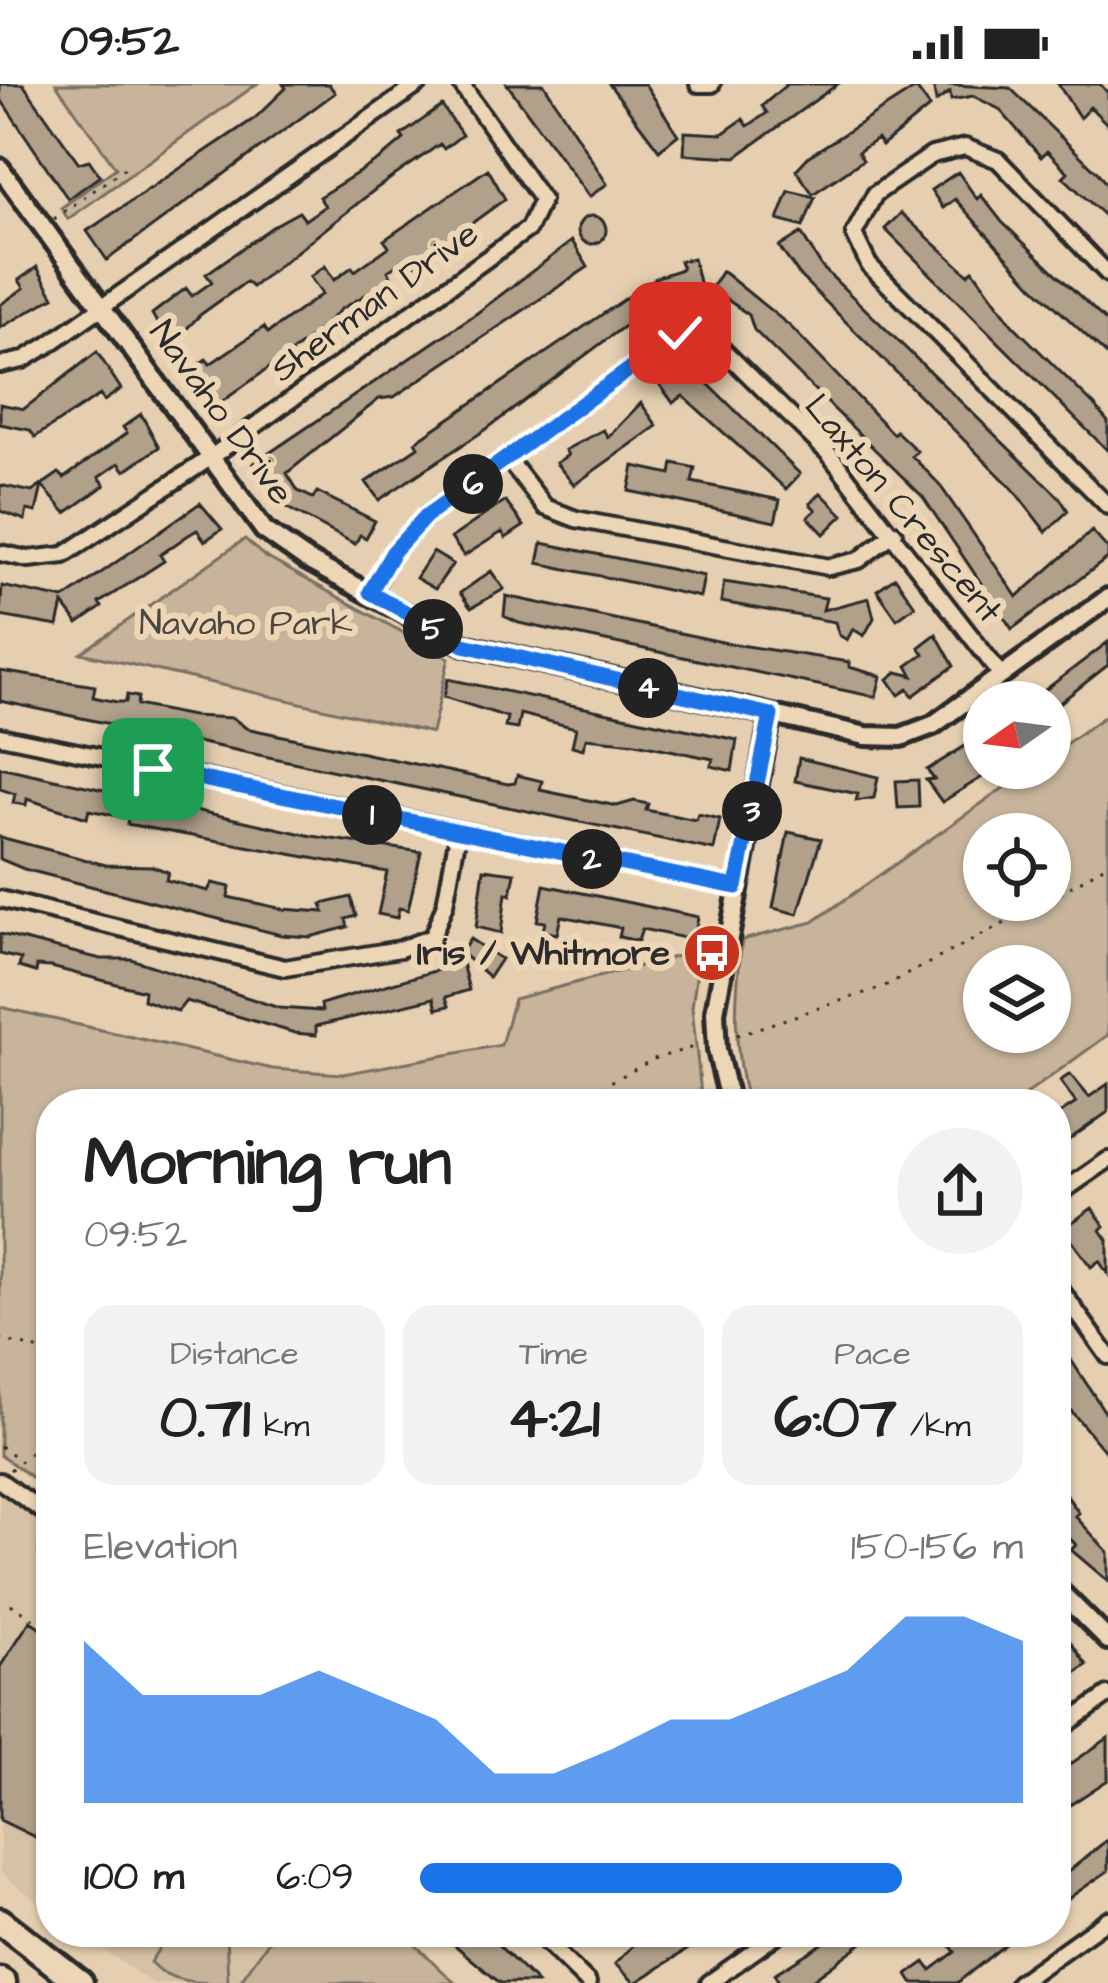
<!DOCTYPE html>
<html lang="en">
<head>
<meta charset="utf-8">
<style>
	:root { --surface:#fff; --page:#f2f2f2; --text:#222; --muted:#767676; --accent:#1a73e8 }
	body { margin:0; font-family:"Architects Daughter",sans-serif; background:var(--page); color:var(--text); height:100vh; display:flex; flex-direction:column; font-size:45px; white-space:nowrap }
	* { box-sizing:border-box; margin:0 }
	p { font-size:39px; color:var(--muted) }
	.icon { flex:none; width:66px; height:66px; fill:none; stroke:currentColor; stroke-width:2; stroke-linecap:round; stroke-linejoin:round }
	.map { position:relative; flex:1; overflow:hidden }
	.drawer { position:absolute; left:36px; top:1005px; width:1035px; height:858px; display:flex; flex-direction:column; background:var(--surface); border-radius:48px; box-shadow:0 3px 9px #0004 }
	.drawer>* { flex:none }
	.needle { width:78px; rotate:256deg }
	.buttons { position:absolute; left:963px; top:597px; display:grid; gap:24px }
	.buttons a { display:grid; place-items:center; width:108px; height:108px; border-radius:50%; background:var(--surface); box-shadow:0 3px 9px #0004; font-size:60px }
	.pin { position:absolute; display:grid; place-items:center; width:102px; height:102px; color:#fff; margin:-51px; border-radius:24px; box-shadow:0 6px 18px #0006 }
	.km { position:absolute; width:60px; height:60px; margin:-30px; border-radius:50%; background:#222; color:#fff; font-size:33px; line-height:60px; text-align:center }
	.round { display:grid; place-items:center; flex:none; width:126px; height:126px; border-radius:63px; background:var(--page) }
	.overview { display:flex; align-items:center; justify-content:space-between; height:204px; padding:0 48px }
	h1 { font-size:66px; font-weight:700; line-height:90px }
	.figures { display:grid; grid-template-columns:repeat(3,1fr); gap:18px; height:204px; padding:12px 48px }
	.figures div { display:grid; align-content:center; border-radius:30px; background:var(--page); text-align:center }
	.figures b { font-size:60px; font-weight:700 }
	.figures small { font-size:33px; font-weight:400 }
	.figures p { font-size:33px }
	.chart { height:336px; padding:24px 48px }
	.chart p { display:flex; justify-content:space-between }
	.chart svg { width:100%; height:216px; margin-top:12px; fill:var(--accent); opacity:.7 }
	ul { padding:0 48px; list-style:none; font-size:39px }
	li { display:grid; grid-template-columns:192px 144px 1fr; align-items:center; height:90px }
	li i { height:30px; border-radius:15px; background:var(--accent) }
	.status { display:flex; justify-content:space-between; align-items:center; height:84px; padding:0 60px; background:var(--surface); direction:ltr }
	.status svg { height:33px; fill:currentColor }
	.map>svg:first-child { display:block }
	.built { fill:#d5c1a5 }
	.green { fill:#c7b49b; stroke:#797063; stroke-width:3; fill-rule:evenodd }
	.building { fill:#b1a18b; stroke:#2b2b2b; stroke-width:3 }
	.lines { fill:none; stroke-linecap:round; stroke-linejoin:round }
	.service-casing { stroke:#2b2b2b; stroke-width:16 }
	.minor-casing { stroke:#2b2b2b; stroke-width:22 }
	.tertiary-casing { stroke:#2b2b2b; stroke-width:26 }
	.motorway-casing { stroke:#2b2b2b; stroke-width:33 }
	.path { stroke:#2b2b2b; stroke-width:3; stroke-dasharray:3 9; stroke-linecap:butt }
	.service { stroke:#edd6b6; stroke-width:8 }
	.minor { stroke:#edd6b6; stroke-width:14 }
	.tertiary { stroke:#edd6b6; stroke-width:16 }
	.motorway { stroke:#edd6b6; stroke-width:24 }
	.route-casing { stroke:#fff; stroke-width:24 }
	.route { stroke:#1a73e8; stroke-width:15 }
	.labels { text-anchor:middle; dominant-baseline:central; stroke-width:12; stroke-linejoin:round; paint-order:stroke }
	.street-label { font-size:36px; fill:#2b2b2b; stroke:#edd6b6 }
	.park-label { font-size:36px; fill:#4a4641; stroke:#edd6b6 }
	.poi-label { font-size:36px; font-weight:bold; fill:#2b2b2b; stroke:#edd6b6; text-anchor:end }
</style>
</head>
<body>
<div class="status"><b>09:52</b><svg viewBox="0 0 49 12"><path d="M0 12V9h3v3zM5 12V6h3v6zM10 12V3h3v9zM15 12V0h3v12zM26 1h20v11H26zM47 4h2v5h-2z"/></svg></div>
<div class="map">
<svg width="1108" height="1899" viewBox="0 0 1108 1899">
	<rect width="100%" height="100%" fill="#e5cfb0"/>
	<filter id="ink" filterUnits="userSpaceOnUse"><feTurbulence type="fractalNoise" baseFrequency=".00833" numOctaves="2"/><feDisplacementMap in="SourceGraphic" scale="24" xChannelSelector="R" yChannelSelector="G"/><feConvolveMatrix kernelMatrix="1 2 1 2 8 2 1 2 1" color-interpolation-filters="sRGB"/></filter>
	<g filter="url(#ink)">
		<path class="built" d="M0,1406l51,36v387l-51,-41z
			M77,1848h198l-36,51h-87z"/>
		<path class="green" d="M56,0h201l-189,135 -7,-11 55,-40z
			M245,455l19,17 185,102 -17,75 -351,-80z
			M1108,630v321l-95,69h-265c-16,-56 -13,-107 -6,-164l71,-18 219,-154h18v-13zM984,750h66v66h-66zM984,882h66v66h-66z
			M700,866l-8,57 10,97h-651v387l-51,-36v-448l273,62 70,5 158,-29 13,-46z
			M170,1848h56l2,51c-30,0 -59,0 -78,-21z
			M275,1848h127l53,51h-216z"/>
		<path class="building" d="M0,0h23l56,79 10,-3 11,16 -32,23 -68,-101z
			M283,0h46l6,9 -228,167 -20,-29 168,-113 31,-30z
			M507,0h37l63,100 -18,13z
			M609,0h36l33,51 -19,15z
			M787,0h51l-102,73 -52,-3 1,-22 37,2 21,-15 5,7 19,-13 -5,-7z
			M933,0l77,4 88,85 10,14v32l-45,-42 5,-5 -21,-21 -6,6 -42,-48 -26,-13 -22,4 -1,-8 -14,10z
			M1058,0h42l8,9v32l-18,-18 -10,11z
			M916,4l14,19 -48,39 -5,-7 -19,13 5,8 -50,34 -17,-24 13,-14z
			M442,22l20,29 -18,14 -4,-5 -63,44 -125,99 -6,-5 -46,33 -30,31 -18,-32 34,-26 6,8 20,-14 -6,-8 69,-49 24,-13 6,8 20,-14 -6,-9 64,-40 21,-18 -3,-4z
			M488,85l17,30 -92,67 -6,-9 -10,8 -9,6 5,8 -52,30 -30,29 -98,70 -24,-37 17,-12 4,5 54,-37 4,6 54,-39 -12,-17 15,-11 9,14 18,-13 3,4 34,-24 -5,-7z
			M958,88l19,27 4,-4 21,27 106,101v33l-76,-71 -77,-86 -12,9 -12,-18z
			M789,107l26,6 -12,30 -25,-7z
			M901,129l67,61 5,-4 40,55 82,81 13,16v29l-223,-222z
			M578 146a14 14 0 1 1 28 0a14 14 0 1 1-28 0Z
			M801,149l21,34 238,231 8,13 -22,21 -33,-43 -213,-213 -21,-29z
			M572,157l16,26 -194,130 -15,2 -92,74 11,18 15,7 4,-6 58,29 -9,17 -6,-3 -5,9 -73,-39 -29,-41 224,-151z
			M693,174l7,28 -57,26 -155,116 -109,72 -13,-18 52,-35 -3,-5 242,-165 25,-8 -2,-8z
			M37,183l17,30 -54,31v-23l24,-17 -5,-8z
			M722,187l68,55 103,108 3,-3 21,20 -5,5 27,28 78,113 75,-66 16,18v9l-96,71 -89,-132 -153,-151 -16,-16 -5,-15 -38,-27z
			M97,268l24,37 -17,12 -4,-6 -65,42 -5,-7 -30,-6v-20l24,5z
			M691,283l109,107 -14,15 -103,-93 -10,7 -13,-18z
			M641,319l16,23 -83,59 -18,-22 12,-8 -3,-5 38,-20 5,7z
			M141,330l18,33 -34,24 -6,-8 -20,14 6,8 -39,28 -24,-27 -6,26 -9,-2 -2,10 -25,-9v-26l32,7 27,-19 5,5 63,-45 -4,-6z
			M673,379l22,5 -3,14 88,18 -5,22 -146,-31 5,-25 37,8z
			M821,409l22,22 -19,19 -16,-17 8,-7 -6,-6z
			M505,417l19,25 -18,12 -4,-6 -38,24 -13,-18z
			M200,419l22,26 -17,12 -8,-11 -10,6 -27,19 4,6 -65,42 3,4 -24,17 -15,-20 -5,22 -58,-10 2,-30 62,13z
			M542,459l162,33 -4,21 -162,-34z
			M433,468l20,12 -18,25 -19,-11z
			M491,487l13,18 -33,19 -11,-15z
			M895,493l20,29 -18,13 -20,-29z
			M724,498l102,16 -3,12 46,-12 5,20 -10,18 -11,-7 -6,11 -8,-5 -4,-13 -114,-20z
			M506,512l221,47 122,19v5l32,9 -5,21 -357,-74 -15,-7z
			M936,550l18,32 -41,30 -5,-7 -9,6 -11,-16 9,-7 16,4 -6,-10 17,-12 -5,-7z
			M1108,558v23l-56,44 -11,-16z
			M0,587l95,15 -2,11 24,5h9l1,-7 11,2 -1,8 55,11 41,2 13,10 262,56 7,-1 2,-8 25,6 -2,9 77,16 17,-5 14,3 -2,6 50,10 2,-6 22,5 -6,31 -714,-149z
			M448,595l289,61 -5,31 -21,-5 2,-7 -77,-16 -50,-5 -3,11 -11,-3 4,-18 -56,-14 -3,15 -12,-2 2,-10 -63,-20z
			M970,659l14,13v20l-42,26 -16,-22 8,-1 -7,-9z
			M799,674l79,19 -4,21 -18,3 2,-7 -63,-13z
			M0,683l312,69 109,16 -13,58 -9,-2 -2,10 -19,-4 9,-42 -260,-48 1,-6 -39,-8 -2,8 -60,-19 -1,6 -13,-2 2,-9 -15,-5z
			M918,696l1,27 -21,1 -2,-27z
			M788,748l33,7 -23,75 -25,-6z
			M0,753l106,28 46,1 16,6 -2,8 42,11 4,-8 18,4 -2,10 55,12 41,3 -2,-8 29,-7 5,19 -10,3 2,8 -38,10 -29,-2 -257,-66 -24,-10z
			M484,785l31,4 -4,22 -5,-2 -5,40 -25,-6z
			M544,801l154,32 -4,23 -52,-11 -4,12 -19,-4 2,-9 -60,-12 -4,18 -14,-3 2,-9 -8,-1z
			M0,850l101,25h30l148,49 43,3 -1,-7 13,-4 128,-37 7,27 -23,7 3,9 -12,3 -3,-11 -118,28v9l-21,-2 -109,-32 -8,10 -14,-4 -21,-7 1,-9 -93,-24 -14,-1 -1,6 -17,-5 2,-8 -21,-5z
			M470,855l31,20 -12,18 -28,-24z
			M1070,990l19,23 19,-13v28l-52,37v-33l20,-13 -16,-22z
			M1092,1124l13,18 -4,4 7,10v34l-9,-13 -8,6 -28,-38z
			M1064,1265l44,68v38l-52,-62v-38z
			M1056,1397l23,32 -4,3 33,36v29l-37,-31 5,-5 -20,-21z
			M30,1537l21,13 -5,19 5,4v155l-16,25 -35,-17v-153z
			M1067,1553l20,28 -31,22v-42z
			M1108,1654v42l-41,27 -4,-6 -7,5v-32z
			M1108,1755v32l-52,36v-25z
			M439,1848h32l5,5 9,-5 52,51h-37z
			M646,1848h69l-80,51 -20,-19z
			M841,1848h36l-69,51h-28l-6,-9z
			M941,1848h18l8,12 16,-12h38l-64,51h-45l-5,-8 18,-13 6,8 24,-18z"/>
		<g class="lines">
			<defs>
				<path id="service" d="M51,1445l-6,22 6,19"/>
				<path id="minor" d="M698,0h14
					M1108,190l-110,-114 -33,-13 -33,8 -57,39 -21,40 15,31 239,241
					M0,281l23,-5 25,-15 371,-261
					M508,375l37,48 31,12 253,48 30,-7 35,-27
					M0,469l28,6 36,-4 146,-97 318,-229 14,-29 -81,-116
					M371,509l22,-41 33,-36 254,-183 18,-1 16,9 115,113 173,222
					M0,652l736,151
					M0,815l285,69 115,-19 32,-12 13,-33 13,-70
					M1056,1112l52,-36
					M1056,1199l52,73
					M0,1397l51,36
					M1056,1648l52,-37
					M536,1848l52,51
					M709,1899l72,-51
					M1018,1899l90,-64"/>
				<path id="tertiary" d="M0,84l264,362 43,30 157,85 402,91 35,1 32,-12 175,-127
					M730,1020l-13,-54 -2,-38 56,-297
					M1056,1504l52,52"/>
				<path id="motorway" d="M0,1837l80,62
					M0,1897l3,2"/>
			</defs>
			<use href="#service" class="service-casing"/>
			<use href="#minor" class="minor-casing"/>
			<use href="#tertiary" class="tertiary-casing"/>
			<use href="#motorway" class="motorway-casing"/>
			<path class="path" d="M54,135l75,-54
				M1050,816l58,-37
				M737,951l146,-48 166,-87
				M569,1020l85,-45 43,-13
				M0,1255l51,14
				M0,1362l18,13
				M10,1386l41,-34
				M11,1520l40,27
				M49,1572l2,-3"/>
			<use href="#service" class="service"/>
			<use href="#minor" class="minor"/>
			<use href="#tertiary" class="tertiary"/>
			<use href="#motorway" class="motorway"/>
		</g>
	</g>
	<g class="lines" filter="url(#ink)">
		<defs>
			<path id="route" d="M153,685l583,118 35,-172 -307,-70 -94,-53 23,-40 33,-36 254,-183"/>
		</defs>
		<use href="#route" class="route-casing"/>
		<use href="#route" class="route"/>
	</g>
	<defs>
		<symbol id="bus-disc" viewBox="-11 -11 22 22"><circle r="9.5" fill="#c8321e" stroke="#edd6b6"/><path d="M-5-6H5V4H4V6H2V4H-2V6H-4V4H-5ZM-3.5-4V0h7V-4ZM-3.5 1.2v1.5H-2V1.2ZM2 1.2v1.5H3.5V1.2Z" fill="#fff"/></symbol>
	</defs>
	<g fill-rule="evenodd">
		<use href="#bus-disc" x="679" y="836" width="66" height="66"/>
	</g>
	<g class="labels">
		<g class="street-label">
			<text transform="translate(375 218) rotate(-36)">Sherman Drive</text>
			<text transform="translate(221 329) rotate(54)">Navaho Drive</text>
			<text transform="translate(903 425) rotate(50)">Laxton Crescent</text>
		</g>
		<g class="park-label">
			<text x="246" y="539">Navaho Park</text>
		</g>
		<g class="poi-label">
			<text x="670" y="869">Iris / Whitmore</text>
		</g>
	</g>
</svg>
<div class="buttons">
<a><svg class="needle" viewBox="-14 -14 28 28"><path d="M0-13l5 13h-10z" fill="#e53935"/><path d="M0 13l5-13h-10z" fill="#767676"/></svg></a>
<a><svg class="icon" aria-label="locate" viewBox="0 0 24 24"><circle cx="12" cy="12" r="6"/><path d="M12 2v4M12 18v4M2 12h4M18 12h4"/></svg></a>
<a><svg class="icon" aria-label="layers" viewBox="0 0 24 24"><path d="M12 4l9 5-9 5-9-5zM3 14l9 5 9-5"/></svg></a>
</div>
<div class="pin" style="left:153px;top:685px;background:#1e9e55"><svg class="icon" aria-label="arrive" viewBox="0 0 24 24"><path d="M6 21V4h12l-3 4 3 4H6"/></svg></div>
<div class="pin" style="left:680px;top:249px;background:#d93025"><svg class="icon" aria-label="check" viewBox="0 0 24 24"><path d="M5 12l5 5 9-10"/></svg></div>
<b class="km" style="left:372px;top:731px">1</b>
<b class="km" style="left:592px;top:775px">2</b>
<b class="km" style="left:752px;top:727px">3</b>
<b class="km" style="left:648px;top:604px">4</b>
<b class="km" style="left:433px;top:545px">5</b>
<b class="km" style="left:473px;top:400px">6</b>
<section class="drawer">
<div class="overview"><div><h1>Morning run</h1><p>09:52</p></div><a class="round"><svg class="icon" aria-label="share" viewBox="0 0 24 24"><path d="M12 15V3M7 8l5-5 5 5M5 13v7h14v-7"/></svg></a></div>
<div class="figures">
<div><p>Distance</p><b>0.71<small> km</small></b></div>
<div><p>Time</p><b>4:21</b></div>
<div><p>Pace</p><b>6:07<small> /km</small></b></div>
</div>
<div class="chart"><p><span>Elevation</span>150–156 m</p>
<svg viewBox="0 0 160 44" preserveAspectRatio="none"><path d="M0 44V11L10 22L20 22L30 22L40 17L50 22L60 27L70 38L80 38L90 33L100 27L110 27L120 22L130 17L140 6L150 6L160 11V44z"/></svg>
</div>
<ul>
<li><b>100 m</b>6:09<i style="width:80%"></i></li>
</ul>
</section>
</div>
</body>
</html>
